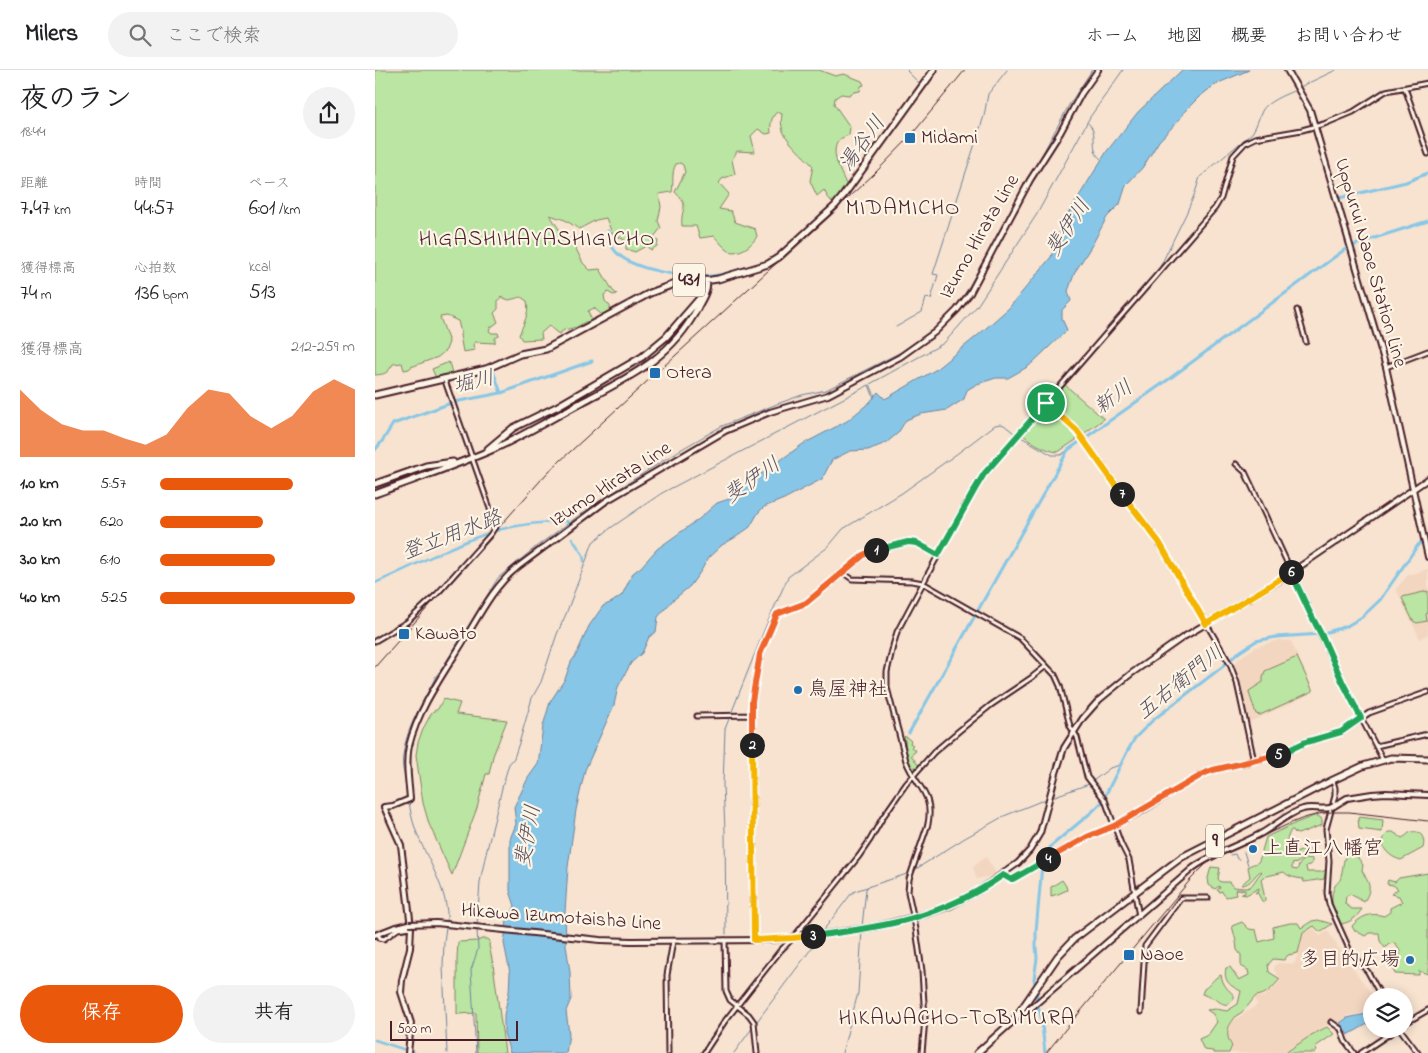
<!DOCTYPE html>
<html lang="ja">
<head>
<meta charset="utf-8">
<style>
	:root { --surface:#fff; --page:#f2f2f2; --text:#202124; --muted:#757577; --line:#e0e0e0; --accent:#ea580c }
	body { margin:0; font-family:"Indie Flower","Klee One",sans-serif; background:var(--page); color:var(--text); height:100vh; display:flex; flex-direction:column; font-size:19px; white-space:nowrap }
	* { box-sizing:border-box; margin:0 }
	p { font-size:16px; color:var(--muted) }
	.icon { flex:none; width:28px; height:28px; fill:none; stroke:currentColor; stroke-width:2; stroke-linecap:round; stroke-linejoin:round }
	.map { position:relative; flex:1; overflow:hidden }
	.drawer { display:flex; flex-direction:column; background:var(--surface); width:375px }
	.drawer>* { flex:none }
	.fabs { position:absolute; left:988px; top:918px; display:grid; gap:10px }
	.fabs a { display:grid; place-items:center; width:50px; height:50px; border-radius:50%; background:var(--surface); box-shadow:0 2px 12px #0003; font-size:25px }
	.scale { position:absolute; left:15px; bottom:12px; width:128px; box-sizing:border-box; padding-left:5px; border:2px solid #4a1f2b; border-top:0; font-size:14px; line-height:18px; white-space:nowrap; color:#4a1f2b; -webkit-text-stroke:4px #fcf5e5; paint-order:stroke }
	.pin { position:absolute; display:grid; place-items:center; width:42px; height:42px; color:#fff; margin:-21px; border:2px solid #fff; border-radius:50%; box-shadow:0 1px 5px #0007 }
	.km { position:absolute; width:25px; height:25px; margin:-12px; border-radius:50%; background:#222; color:#fff; font-size:14px; line-height:25px; text-align:center }
	.round { display:grid; place-items:center; flex:none; width:52px; height:52px; border-radius:26px; background:var(--page) }
	.head { display:flex; align-items:center; justify-content:space-between; height:85px; padding:0 20px }
	h1 { font-size:28px; font-weight:600; line-height:38px }
	.stats { display:grid; grid-template-columns:repeat(3,1fr); gap:8px; height:85px; padding:5px 20px }
	.stats div { display:grid; align-content:center }
	.stats b { font-size:21px; font-weight:600 }
	.stats small { font-size:14px; font-weight:400 }
	.stats p { font-size:14px }
	.chart { height:140px; padding:10px 20px }
	.chart p { display:flex; justify-content:space-between }
	.chart svg { width:100%; height:90px; margin-top:5px; fill:var(--accent); opacity:.7 }
	.primary-button { display:flex; gap:10px; margin-top:auto; padding:10px 20px }
	.primary-button a { flex:1; height:58px; border-radius:30px; background:var(--accent); color:#fff; font-size:20px; font-weight:600; line-height:58px; text-align:center }
	.primary-button a+a { background:var(--page); color:var(--text) }
	ul { padding:0 20px; list-style:none; font-size:16px }
	li { display:grid; grid-template-columns:80px 60px 1fr; align-items:center; height:38px }
	li i { height:12px; border-radius:6px; background:var(--accent) }
	header { display:flex; align-items:center; gap:30px; box-sizing:border-box; height:70px; padding:0 25px; background:var(--surface); border-bottom:1px solid var(--line) }
	header strong { font-size:24px }
	nav { display:flex; gap:28px; margin-inline-start:auto; font-size:18px }
	.search { width:350px; height:45px; background:var(--page); display:flex; align-items:center; gap:12px; box-sizing:border-box; padding:0 18px; border-radius:28px; color:var(--muted); font-size:19px }
	main { display:flex; flex:1; min-height:0 }
	.map>svg:first-child { display:block }
	.built { fill:#f3d6c0 }
	.green { fill:#bae5a2; stroke:#828266 }
	.water { fill:#87c6e7; stroke:#6f839c }
	.lines { fill:none; stroke-linecap:round; stroke-linejoin:round }
	.stream { stroke:#6f839c; stroke-width:1 }
	.canal { stroke:#87c6e7; stroke-width:2.5 }
	.river { stroke:#87c6e7; stroke-width:3 }
	.tertiary-casing { stroke:#4a1f2b; stroke-width:7 }
	.secondary-casing { stroke:#4a1f2b; stroke-width:8 }
	.trunk-casing { stroke:#4a1f2b; stroke-width:9 }
	.tertiary { stroke:#fcf5e5; stroke-width:3 }
	.secondary { stroke:#fcf5e5; stroke-width:4 }
	.trunk { stroke:#fcf5e5; stroke-width:5 }
	.rail { stroke:#4a1f2b; stroke-width:1 }
	.secondary-bridge-casing { stroke:#4a1f2b; stroke-width:8; stroke-linecap:butt }
	.secondary-bridge { stroke:#fcf5e5; stroke-width:4 }
	.split-1-casing { stroke:#fff; stroke-width:10 }
	.split-2-casing { stroke:#fff; stroke-width:10 }
	.split-3-casing { stroke:#fff; stroke-width:10 }
	.split-4-casing { stroke:#fff; stroke-width:10 }
	.split-5-casing { stroke:#fff; stroke-width:10 }
	.split-6-casing { stroke:#fff; stroke-width:10 }
	.split-7-casing { stroke:#fff; stroke-width:10 }
	.split-8-casing { stroke:#fff; stroke-width:10 }
	.split-1 { stroke:#22a559; stroke-width:6 }
	.split-2 { stroke:#f0652b; stroke-width:6 }
	.split-3 { stroke:#f5b400; stroke-width:6 }
	.split-4 { stroke:#22a559; stroke-width:6 }
	.split-5 { stroke:#f0652b; stroke-width:6 }
	.split-6 { stroke:#22a559; stroke-width:6 }
	.split-7 { stroke:#f5b400; stroke-width:6 }
	.split-8 { stroke:#f5b400; stroke-width:6 }
	.poi-dot { fill:#1f6fb2; stroke:#fcf5e5; stroke-width:2 }
	.labels { text-anchor:middle; dominant-baseline:central; stroke-width:4.5; stroke-linejoin:round; paint-order:stroke }
	.shield { fill:#fcf5e5; stroke:#7f5f63; stroke-width:1 }
	.shield-label { font-size:19px; font-weight:bold; fill:#4a1f2b }
	.poi-label { font-size:20px; fill:#4a1f2b; stroke:#fcf5e5; text-anchor:start }
	.street-label { font-size:20px; fill:#4a1f2b; stroke:#fcf5e5 }
	.water-label { font-size:21px; font-style:italic; fill:#5c5163; stroke:#fcf5e5 }
	.quarter-label { font-size:22px; letter-spacing:1px; fill:#4a1f2b; stroke:#fcf5e5 }
</style>
</head>
<body>
<header>
<strong>Milers</strong>
<div class="search"><svg class="icon" aria-label="search" viewBox="0 0 24 24"><circle cx="10" cy="10" r="6"/><path d="M15 15l6 6"/></svg>ここで検索</div>
<nav><a>ホーム</a><a>地図</a><a>概要</a><a>お問い合わせ</a></nav>
</header>
<main>
<section class="drawer">
<div class="head"><div><h1>夜のラン</h1><p>18:44</p></div><a class="round"><svg class="icon" aria-label="share" viewBox="0 0 24 24"><path d="M12 15V3M7 8l5-5 5 5M5 13v7h14v-7"/></svg></a></div>
<div class="stats">
<div><p>距離</p><b>7.47<small> km</small></b></div>
<div><p>時間</p><b>44:57</b></div>
<div><p>ペース</p><b>6:01<small> /km</small></b></div>
</div>
<div class="stats">
<div><p>獲得標高</p><b>74<small> m</small></b></div>
<div><p>心拍数</p><b>136<small> bpm</small></b></div>
<div><p>kcal</p><b>513</b></div>
</div>
<div class="chart"><p><span>獲得標高</span>212–259 m</p>
<svg viewBox="0 0 160 44" preserveAspectRatio="none"><path d="M0 44V11L10 21L20 28L30 31L40 31L50 35L60 38L70 33L80 20L90 11L100 13L110 24L120 30L130 24L140 12L150 6L160 11V44z"/></svg>
</div>
<ul>
<li><b>1.0 km</b>5:57<i style="width:68%"></i></li>
<li><b>2.0 km</b>6:20<i style="width:53%"></i></li>
<li><b>3.0 km</b>6:10<i style="width:59%"></i></li>
<li><b>4.0 km</b>5:25<i style="width:100%"></i></li>
</ul>
<div class="primary-button"><a>保存</a><a>共有</a></div>
</section>
<div class="map">
<svg width="1053" height="983" viewBox="0 0 1053 983">
	<rect width="100%" height="100%" fill="#f7e3cf"/>
	<filter id="ink" filterUnits="userSpaceOnUse"><feTurbulence type="fractalNoise" baseFrequency=".02" numOctaves="2"/><feDisplacementMap in="SourceGraphic" scale="10" xChannelSelector="R" yChannelSelector="G"/><feConvolveMatrix kernelMatrix="1 2 1 2 8 2 1 2 1" color-interpolation-filters="sRGB"/></filter>
	<g filter="url(#ink)">
		<path class="built" d="M1053,499v65l-8,5 -24,-50 12,-14 15,-4 1,-1z
			M904,570l12,1 23,51 -64,30 -2,-1 -10,-42 -6,-13 10,-10 14,-9z
			M611,787l11,18 -20,4 -4,-12z
			M939,858l6,8 8,-5 18,28 27,37h-2v11l-5,5 -19,4 -9,8 -6,-2 -49,31h-52l2,-8 -4,-5 -1,-6 4,-12 25,-17 -2,-6 1,-2 8,-1 10,-8 7,-8 -7,-10 1,-5 4,-2 15,1 5,-12 4,-18z"/>
		<path class="green" d="M0,0h444l16,6 9,-2 18,7 2,4 -3,1 -1,5 -6,1 -5,3 -8,-1 -6,4 -1,6 16,23 -1,8c-26,7 -9,35 -2,51l-8,12 -6,5 -6,-7 -3,-6 -7,6 -7,-15 3,-15c-9,-10 -25,-23 -30,-35 -2,-6 -2,-11 -1,-17l-5,-2c-6,5 -7,13 -6,21l-5,1 -8,-5 -7,7 4,16 -18,-1 -5,9 3,14 -13,5 -3,4 10,11 -10,15 12,2 4,11 20,7 2,7c-4,9 -18,19 -28,15 -5,-3 -11,-11 -15,-15l-14,2 -4,-12h-14c-2,-19 9,-18 -7,-34l10,-20 -2,-7 -3,-2 -4,1c-5,8 -2,19 -4,28l-13,2 2,13 -3,14 3,7 -8,10 5,3 -1,5 -6,4 -5,-4 -11,6 -9,-3v-8l-14,-8 -6,-15 -10,2 -17,9 -14,-9 -15,-5 12,19 11,9 10,20 7,7 10,-1 13,22 4,3 -4,1 -5,-3 -4,3 1,6 5,5v5l-8,4 -8,-7 -6,3 4,10 -7,1 -8,5 -13,3 -5,4 -3,-2 -7,-6 -8,7 1,6 -20,1 -3,-5c4,-10 11,-22 8,-34l-6,-4 -12,3 -8,-3 -3,4v8l-4,4 4,9 -8,6 -1,3 3,2h6l1,3 -4,2v5l-20,-1 -2,3 2,5 -12,2 -3,-17 1,-2 -3,-12 -11,-5 -7,1 9,25 -3,8 -8,7 -27,10 -2,2 -5,1 -2,-7 -9,1c-6,10 -8,10 -18,11z
			M74,292l3,11h-2v2l-14,3 -4,-9z
			M689,314l40,35 -22,16 -34,-32z
			M671,336l33,30 -3,4 -18,12c-12,-1 -29,-11 -37,-19l21,-25z
			M1053,521v22l-2,1 1,7 -10,2 -4,-2 -11,-23v-1z
			M922,587l16,34 -53,24 -4,-1 -7,-21v-2l14,-9v-5l2,-6z
			M68,629l17,4 -4,11 51,6 -14,36 -4,18h-3l-9,34 -25,67 -23,-51 -6,-21 -7,-48 2,-13 6,-15 8,-15 6,-3z
			M530,666l6,5 -1,2 3,2 -2,2 5,4 -5,4 8,11 -2,2 -3,-1 -1,2c-3,-6 -6,-11 -7,-18 -1,-5 0,-9 -2,-14z
			M939,746h4l4,3v6l-24,9 -3,-1 -2,-3h-2c-1,1 -4,9 -4,10l5,8v6l9,-3 12,-2 1,3 -17,11 -5,1v5l5,1c3,-8 5,-10 14,-12l1,1v5l-6,2 1,6h14l5,-2 -2,9 -20,3 -1,-3c-7,-1 -15,-2 -19,-7l-21,5 -2,2 4,20v2l-1,1 -2,-1 -5,-9 -2,1 4,-3v-2l-13,7 -5,-1 4,-1v-3l-8,-1 -2,2 1,4 -10,2 -4,-5v-1l-3,1 -2,-2 3,-2 -1,-2 -4,3 -6,-4 -1,-7 3,-11 9,1 -2,11 3,3h8l4,5c4,0 7,1 12,1 8,1 11,-12 17,-16l-1,-1c-8,4 -9,14 -20,14l9,-8 -2,-10c4,-4 8,-2 11,-6l7,-24 30,-14z
			M984,747l24,3 -1,12 -23,-3 -1,-11z
			M1014,762h4l9,6c2,-1 5,-3 7,-5 11,-5 17,5 14,15l-22,12c-13,-3 -26,-17 -12,-28z
			M977,779l11,16 -1,5c7,15 11,16 2,32l-14,-8 -4,2 -1,8 7,5h10c-6,9 -11,13 -21,15 -7,-12 -13,-24 -6,-38 2,-4 6,-5 6,-10 3,-11 1,-16 8,-26z
			M1053,803v39l-1,4 1,-1v59l-9,-3v4l-24,-1 -5,-11 10,-5v-7l-5,-8 -6,1 -4,4 -5,-7 -1,-8h-10l-4,3 -11,-6 -2,-4c9,-10 19,-14 32,-10l6,-4v-4l12,-6 -3,-6 -8,-2 7,-5 -5,-4 -6,-1 1,-4 7,2 4,-4z
			M687,810l4,6 1,4 -9,4 -7,2v-9z
			M943,850l14,4 -12,8 -6,-6 -11,7 -5,20 -10,2 -4,5 -11,-1 -5,6 1,7 11,7c-7,8 -13,16 -24,17 -6,6 -11,16 -19,19 -9,11 -13,18 -5,31l-3,7h-16v-2l-9,-1 -5,-11 9,-4 9,-13 -4,-8 -6,-4 9,-1 11,2 11,-7 3,-13c-11,-5 -18,-10 -15,-23l4,-1 9,13 10,-5 -1,-5 -7,-4v-11l-4,-5 -1,-9 -4,-15 10,-4 7,7 7,1 3,12 15,-4 -1,-11 17,-4h8l3,5 11,-7z
			M107,869h6l2,2 -1,4 4,19 12,89h-28l-1,-40 -19,1v-56l1,-16 19,-1z
			M846,905c2,10 6,14 13,20v4c-7,9 -11,5 -19,0 -4,-2 -9,-3 -13,-5l2,-5c7,-4 9,-11 17,-14z
			M952,957l7,7 -19,13 2,4 -2,2h-30l28,-19z"/>
		<path class="water" d="M807,0h67l-33,14 -17,13 -15,15 -4,7 -21,22 -16,26 -17,18 -6,19 -13,13 -15,28 -17,27 -7,19 3,10 -9,9v9l5,11 -38,36 -21,12h-12l-19,6 -10,6 -3,9 -17,11 -26,4 -15,6 -8,13 -12,10 -18,7 -18,1 -18,9 -10,19 -38,20 -20,8 -6,6 -8,14 -14,10 -14,8 -14,13 -7,13 -11,15 -18,15 -14,16 -2,15 -7,5 -7,16 -11,10 -13,24 -4,18 -29,65 -9,40 -8,57 -3,45 1,33 4,27 1,27 -5,12 3,23 -3,19h-56l-6,-20v-18l5,-23 1,-19 -6,-30 3,-23 8,-14 -5,-15v-52l6,-15 -2,-17 14,-29 10,-14 5,-38 7,-24 15,-23 6,-17 5,-7 13,-29 14,-20 9,-4 10,-7 11,-22 8,-6 16,-18 42,-30 18,-16 12,-4 28,-22 46,-33 44,-23 23,-19 8,-10 7,7 50,-29 42,-34 32,-28 42,-51 12,-35 44,-71 31,-39z
			M991,944l5,8 -23,13 -8,-12 7,-5z"/>
		<g class="lines">
			<path class="stream" d="M533,0l-1,1 14,14
				M925,17l36,-17
				M713,53c12,10 0,27 13,36
				M655,107l39,-72 23,-35
				M782,203l29,-59 9,-21 5,-16 52,-44c5,-7 6,-14 10,-22 4,-9 24,-17 34,-21
				M521,257l26,-15 4,-14 5,1 7,-24 -5,-1 51,-158 4,-22 19,-24
				M500,326l-5,-12 74,-41 33,-37 60,-92 53,-97 33,-47
				M644,361l60,-69
				M585,441l21,-35 32,-38
				M513,591l7,-29 63,-117
				M525,662c7,12 6,26 13,38l-3,7
				M32,717c-2,-10 -6,-21 -4,-31 3,-29 21,-55 33,-80l5,-6 57,-92 39,-32 58,-42 85,-54 42,-24 55,-22 25,-9 24,-5 75,-38 34,-24 16,-16 10,-11 59,-106
				M677,727l37,-13 21,-16 10,-3
				M34,731c1,9 3,18 6,27 10,29 35,63 32,95
				M869,782l4,13
				M855,785l5,-1 2,5h2
				M538,801l52,-33 39,-22 42,-17
				M102,855l3,-43 5,-24 18,-74 6,-20 5,-6 6,-18 12,-42 9,-16 16,-48 9,-20 27,-72 19,-15 50,-34 207,-108 5,13
				M71,857l-2,15 -1,24 4,87
				M487,857l4,-38 3,-3
				M447,862l29,-38 4,-3 55,-18
				M351,864l-1,-104 -2,-45 2,-56 40,-101 23,-51 40,-30 15,-18 59,-36 56,-40 37,-28 6,-1 3,1 10,8 38,22h9l7,-5
				M418,866l56,-70
				M380,954l65,-87
				M338,972l31,-43
				M101,983l-5,-83 7,-21 -1,-20
				M359,983l19,-26
				M467,983l16,-60 4,-62"/>
			<path class="canal" d="M197,468l11,17 1,6
				M0,513c42,-18 83,-42 127,-54 21,-5 43,-7 65,-8l2,4
				M0,970l40,13"/>
			<path class="river" d="M964,128l67,-16 22,-9
				M233,161c1,8 2,15 8,21 17,19 71,26 96,24 11,-1 23,-5 34,-8
				M117,298l9,25
				M0,380l8,-10 10,-16 61,-22 47,-9 91,-32
				M534,663l159,-283 101,-71 175,-129 18,-8 66,-21
				M670,983l-4,-37 -5,-17 1,-5 -3,-15 3,-21 -1,-12v-15l6,-66 9,-19 42,-35 9,-9 25,-50 8,-14 18,-18 69,-53 16,-14 18,-12 20,-4 45,-3 26,-8 15,-9 18,-17 38,-55 10,-9"/>
			<defs>
				<path id="tertiary" d="M1030,18l23,66
					M922,240l9,32
					M1011,297l42,-16
					M671,333l31,28 62,85 14,17 77,131 7,19 17,78
					M861,394l9,8 9,19 88,190 41,79
					M467,502l10,7 60,2 11,2 97,55 35,37 5,11 10,40 7,11 10,40 18,23 16,44 8,16 9,51 1,3
					M0,571l32,-19 31,-29 52,-58 5,-8 -1,-7 -50,-142
					M322,646l55,-1
					M1001,676l52,-12
					M958,711l2,7v8l-9,33 3,32 -2,32 2,11 21,47 7,9 11,12 13,24
					M628,805l7,4h3l74,-42 27,-11 27,-14 63,-39 9,-3 67,-15 26,-13 35,-10 28,-19 59,-21
					M3,864l2,4 4,1 14,-10 13,-2
					M350,870l1,51 4,9 19,15 5,7 3,31
					M379,870l-2,-239 8,-47 17,-40 29,-11 61,-50 41,-11 9,1 21,12
					M766,942l4,-66 36,-48h27
					M956,952l10,7 4,12 9,12
					M1029,954l24,-14
					M1025,959l18,24
					M293,983l-1,-78 6,-34
					M329,983l21,-32 55,-70 13,-13 66,-82 11,-16 13,-23 23,-33 28,-32 26,-22 31,-25 40,-27 15,-12
					M547,983l3,-34 -3,-48 -6,-42 -8,-37 1,-13 19,-55c6,-31 -12,-37 -22,-63l-19,-73v-16l6,-26 4,-14 11,-21 54,-100 22,-37 231,-266 6,-10 12,-42 12,-13 10,-5 47,-8 22,-6 29,-12 33,-21 42,-8
					M986,983l36,-24"/>
				<path id="secondary" d="M912,0l23,40 76,257 42,190
					M959,736l13,-8 25,-4 14,-1 42,2
					M0,865l18,-7 16,-4
					M256,871l140,-1 34,-3 69,-10 53,-13 23,-8 28,-15 40,-28 12,-13 10,-17 16,-60 8,-25 19,-30 16,-18 33,-27 50,-35 98,-58 148,-101
					M644,943l5,1 169,-146c22,-16 46,-22 69,-35 14,-8 26,-20 41,-24 8,-3 18,1 27,-1
					M33,983l3,-30 -10,-31 1,-12 8,-32 1,-21 -10,-82 -17,-38 9,-1 17,-7c-1,-17 -5,-35 -1,-53 10,-41 39,-78 60,-114 14,-24 28,-49 50,-66l87,-65 119,-70 45,-19 58,-17 72,-38 35,-25 22,-22 13,-17 60,-113 30,-47 21,-39 17,-24"/>
				<path id="trunk" d="M0,325l111,-26 34,-15 26,-5 104,-56 32,-12 29,-1 7,-1 50,-15 11,-7 56,-51 8,-10 91,-126
					M113,379l25,-21 45,-22 84,-49 24,-20 33,-38
					M0,414l51,-18 27,-4
					M0,424c40,-15 82,-29 121,-46 30,-14 59,-31 88,-47 47,-25 87,-43 113,-92 4,-9 12,-19 9,-28
					M602,983l37,-33 44,-64 16,-17 92,-70 16,-12 151,-77 30,-14 28,-8 37,1"/>
			</defs>
			<use href="#tertiary" class="tertiary-casing"/>
			<use href="#secondary" class="secondary-casing"/>
			<use href="#trunk" class="trunk-casing"/>
			<use href="#tertiary" class="tertiary"/>
			<use href="#secondary" class="secondary"/>
			<use href="#trunk" class="trunk"/>
			<path class="rail" d="M0,597l173,-195 326,-298 35,-36 56,-68
				M700,948l116,-139 15,-15 13,-8 72,-33 13,-5 15,-4 13,-2h17l79,9
				M671,983l32,-39"/>
			<defs>
				<path id="secondary-bridge" d="M955,738l4,-2
					M34,854l27,-1 164,17 31,1"/>
			</defs>
			<use href="#secondary-bridge" class="secondary-bridge-casing"/>
			<use href="#secondary-bridge" class="secondary-bridge"/>
		</g>
	</g>
	<g class="lines" filter="url(#ink)">
		<defs>
			<path id="split-1" d="M501,480l32,-8 9,1 21,12 37,-66 9,-15 62,-71"/>
			<path id="split-2" d="M377,675v-44l8,-47 17,-40 29,-11 59,-49 11,-4"/>
			<path id="split-3" d="M377,675l2,195 39,-2 20,-2"/>
			<path id="split-4" d="M438,866c72,-9 129,-18 190,-61l7,4h3l35,-20"/>
			<path id="split-5" d="M673,789l39,-22 27,-11 91,-53 8,-3 65,-15"/>
			<path id="split-6" d="M903,685l28,-13 35,-10 20,-14 -19,-37 -19,-43 -14,-27 -18,-39"/>
			<path id="split-7" d="M747,424l37,48 47,82 60,-36 25,-16"/>
			<path id="split-8" d="M671,333l31,28 45,63"/>
		</defs>
		<use href="#split-1" class="split-1-casing"/>
		<use href="#split-2" class="split-2-casing"/>
		<use href="#split-3" class="split-3-casing"/>
		<use href="#split-4" class="split-4-casing"/>
		<use href="#split-5" class="split-5-casing"/>
		<use href="#split-6" class="split-6-casing"/>
		<use href="#split-7" class="split-7-casing"/>
		<use href="#split-8" class="split-8-casing"/>
		<use href="#split-1" class="split-1"/>
		<use href="#split-2" class="split-2"/>
		<use href="#split-3" class="split-3"/>
		<use href="#split-4" class="split-4"/>
		<use href="#split-5" class="split-5"/>
		<use href="#split-6" class="split-6"/>
		<use href="#split-7" class="split-7"/>
		<use href="#split-8" class="split-8"/>
	</g>
	<g class="poi-dot">
		<rect x="529" y="62" width="12" height="12" rx="2.5"/>
		<rect x="274" y="297" width="12" height="12" rx="2.5"/>
		<rect x="23" y="558" width="12" height="12" rx="2.5"/>
		<circle cx="423" cy="620" r="5"/>
		<circle cx="878" cy="779" r="5"/>
		<rect x="748" y="879" width="12" height="12" rx="2.5"/>
		<circle cx="1035" cy="890" r="5"/>
	</g>
	<g class="labels">
		<g class="shield">
			<rect x="298" y="193.5" width="32" height="33" rx="4"/>
			<rect x="831" y="754.5" width="18" height="33" rx="4"/>
		</g>
		<g class="shield-label">
			<text x="314" y="210">431</text>
			<text x="840" y="771">9</text>
		</g>
		<g class="poi-label">
			<text x="546" y="68">Midami</text>
			<text x="291" y="303">Otera</text>
			<text x="40" y="564">Kawato</text>
			<text x="433" y="620">鳥屋神社</text>
			<text x="888" y="779">上直江八幡宮</text>
			<text x="765" y="885">Naoe</text>
			<text x="1025" y="890" text-anchor="end">多目的広場</text>
		</g>
		<g class="street-label">
			<text transform="translate(605 167) rotate(-60)">Izumo Hirata Line</text>
			<text transform="translate(995 193) rotate(74)">Uppurui Naoe Station Line</text>
			<text transform="translate(236 415) rotate(-33)">Izumo Hirata Line</text>
			<text transform="translate(186 848) rotate(4)">Hikawa Izumotaisha Line</text>
		</g>
		<g class="water-label">
			<text transform="translate(488 74) rotate(-54)">湯谷川</text>
			<text transform="translate(694 158) rotate(-57)">斐伊川</text>
			<text transform="translate(99 313) rotate(-13)">堀川</text>
			<text transform="translate(739 328) rotate(-36)">新川</text>
			<text transform="translate(378 411) rotate(-35)">斐伊川</text>
			<text transform="translate(77 466) rotate(-21)">登立用水路</text>
			<text transform="translate(806 613) rotate(-39)">五右衛門川</text>
			<text transform="translate(154 766) rotate(-80)">斐伊川</text>
		</g>
		<g class="quarter-label">
			<text x="528" y="139">MIDAMICHO</text>
			<text x="162" y="170">HIGASHIHAYASHIGICHO</text>
			<text x="582" y="949">HIKAWACHO-TOBIMURA</text>
		</g>
	</g>
</svg>
<div class="fabs">
<a><svg class="icon" aria-label="layers" viewBox="0 0 24 24"><path d="M12 4l9 5-9 5-9-5zM3 14l9 5 9-5"/></svg></a>
</div>
<div class="scale">500 m</div>
<div class="pin" style="left:671px;top:333px;background:#1e9e55"><svg class="icon" aria-label="arrive" viewBox="0 0 24 24"><path d="M6 21V4h12l-3 4 3 4H6"/></svg></div>
<b class="km" style="left:501px;top:480px">1</b>
<b class="km" style="left:377px;top:675px">2</b>
<b class="km" style="left:438px;top:866px">3</b>
<b class="km" style="left:673px;top:789px">4</b>
<b class="km" style="left:903px;top:685px">5</b>
<b class="km" style="left:916px;top:502px">6</b>
<b class="km" style="left:747px;top:424px">7</b>
</div>
</main>
</body>
</html>
